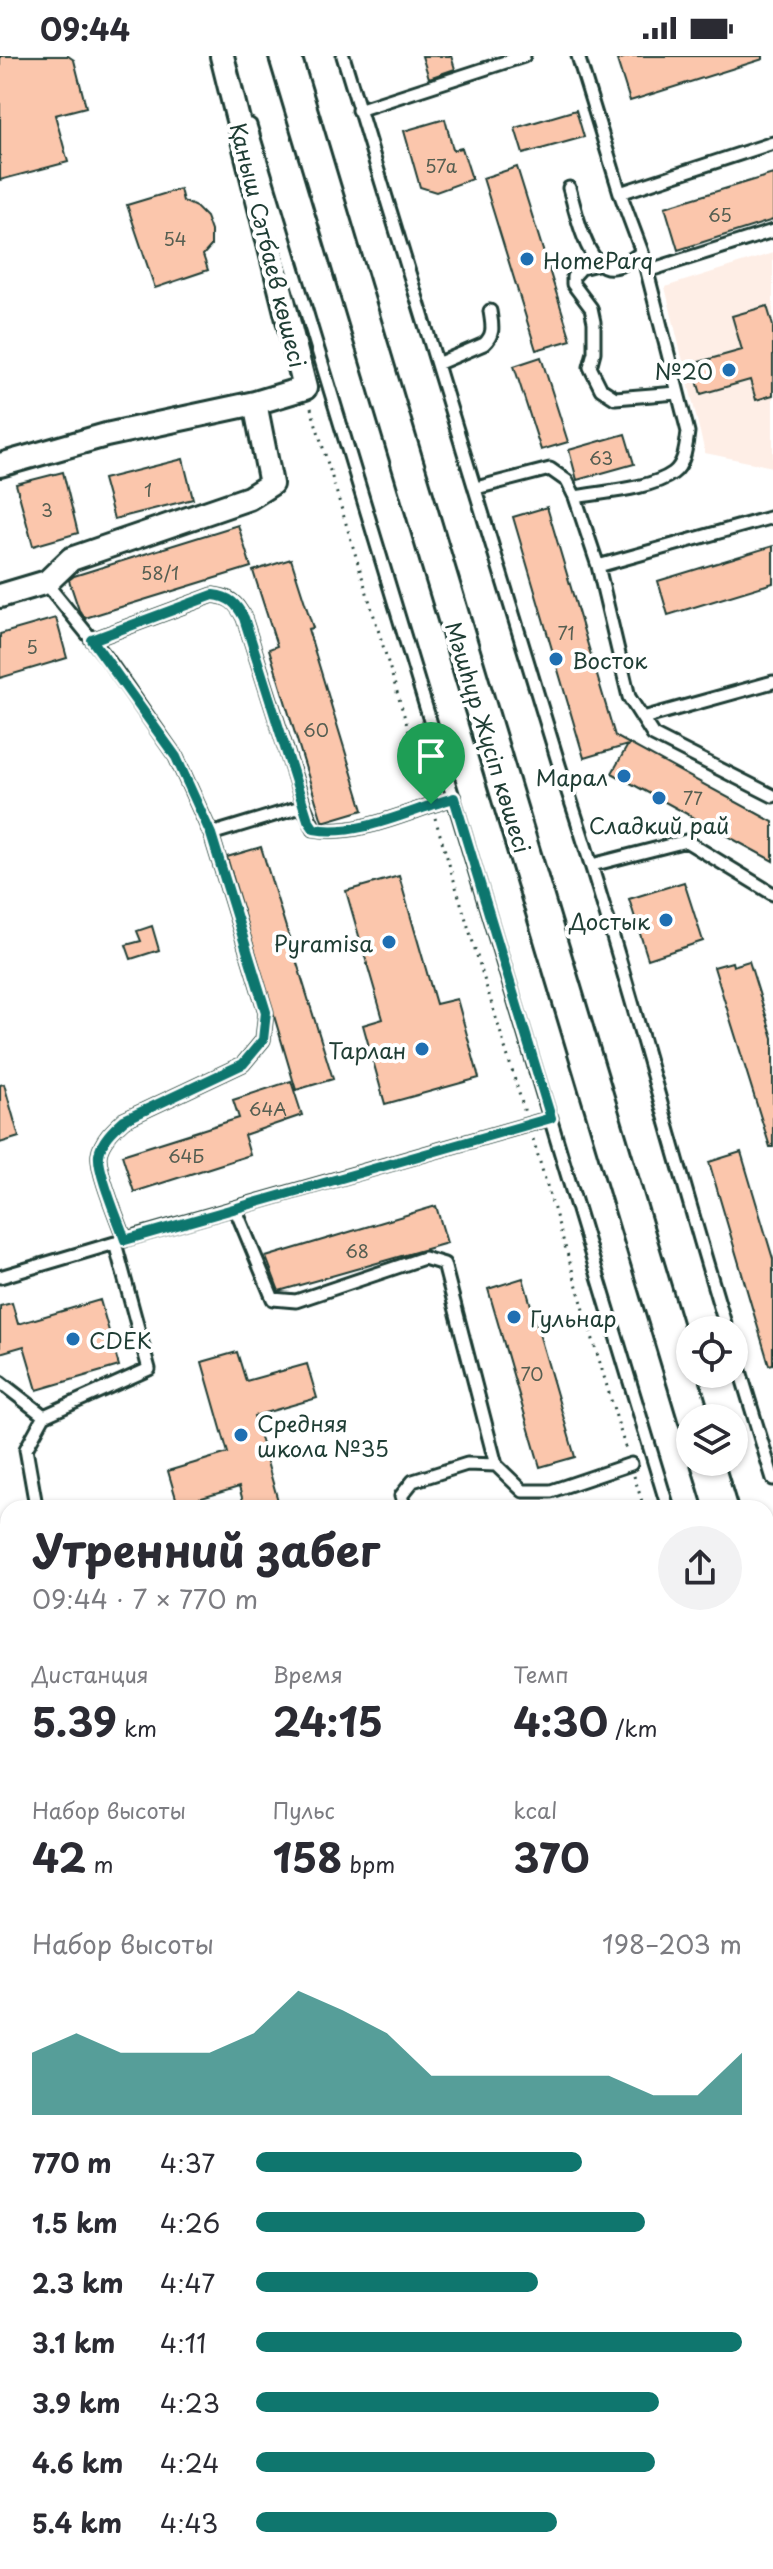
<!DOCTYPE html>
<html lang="ru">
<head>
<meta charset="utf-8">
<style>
	:root { --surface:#fff; --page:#f2f2f3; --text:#2b2b33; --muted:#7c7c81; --accent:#0f766e }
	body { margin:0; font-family:"Playpen Sans",sans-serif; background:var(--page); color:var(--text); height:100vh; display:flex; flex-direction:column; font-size:30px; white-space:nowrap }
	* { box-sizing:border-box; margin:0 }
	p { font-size:26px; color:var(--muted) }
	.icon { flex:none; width:44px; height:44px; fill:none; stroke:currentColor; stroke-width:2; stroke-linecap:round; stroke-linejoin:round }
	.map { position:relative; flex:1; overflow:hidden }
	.drawer { position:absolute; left:0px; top:1444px; width:774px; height:1070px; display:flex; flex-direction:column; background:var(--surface); border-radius:24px 24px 0 0; box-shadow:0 2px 6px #0004 }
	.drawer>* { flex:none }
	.fabs { position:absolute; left:676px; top:1260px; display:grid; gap:16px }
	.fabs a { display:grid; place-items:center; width:72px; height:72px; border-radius:50%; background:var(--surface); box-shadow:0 2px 6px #0004; font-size:40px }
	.pin { position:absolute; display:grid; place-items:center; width:68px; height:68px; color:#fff; margin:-82px -34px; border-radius:50% 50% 50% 0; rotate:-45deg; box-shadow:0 0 8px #0007 }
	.pin .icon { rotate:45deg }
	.round { display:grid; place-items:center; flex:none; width:84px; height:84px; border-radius:42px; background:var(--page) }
	.head { display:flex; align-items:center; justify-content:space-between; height:136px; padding:0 32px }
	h1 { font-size:44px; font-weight:700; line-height:60px }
	.metrics { display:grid; grid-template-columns:repeat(3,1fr); gap:12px; height:136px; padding:8px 32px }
	.metrics div { display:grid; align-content:center }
	.metrics b { font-size:40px; font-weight:700 }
	.metrics small { font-size:22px; font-weight:400 }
	.metrics p { font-size:22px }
	.chart { height:224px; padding:16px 32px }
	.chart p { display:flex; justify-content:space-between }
	.chart svg { width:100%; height:144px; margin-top:8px; fill:var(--accent); opacity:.7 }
	ul { padding:0 32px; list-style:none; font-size:26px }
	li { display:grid; grid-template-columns:128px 96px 1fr; align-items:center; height:60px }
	li i { height:20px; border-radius:10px; background:var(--accent) }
	.status { display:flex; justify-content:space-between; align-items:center; height:56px; padding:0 40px; background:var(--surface); direction:ltr }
	.status svg { height:22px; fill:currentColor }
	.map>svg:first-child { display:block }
	.built { fill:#feeee6 }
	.building { fill:#fbc6ac; stroke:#1f3d34; stroke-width:2 }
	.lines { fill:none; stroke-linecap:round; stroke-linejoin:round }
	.lane-casing { stroke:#1f3d34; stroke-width:17 }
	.street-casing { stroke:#1f3d34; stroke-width:28 }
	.secondary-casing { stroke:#1f3d34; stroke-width:36 }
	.path { stroke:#1f3d34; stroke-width:3; stroke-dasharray:2 6; stroke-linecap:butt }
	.lane { stroke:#fff; stroke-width:11 }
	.street { stroke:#fff; stroke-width:22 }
	.secondary { stroke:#fff; stroke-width:30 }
	.route-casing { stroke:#fff; stroke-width:16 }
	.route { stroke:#0f766e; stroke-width:10 }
	.poi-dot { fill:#1f6fb2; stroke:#fff; stroke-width:3 }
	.labels { text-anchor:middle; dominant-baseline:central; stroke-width:8; stroke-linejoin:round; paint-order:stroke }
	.number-label { font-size:18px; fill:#565f52 }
	.street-label { font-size:22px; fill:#1f3d34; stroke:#fff }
	.poi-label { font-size:22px; fill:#1f3d34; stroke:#fff; text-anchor:start }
</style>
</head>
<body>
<div class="status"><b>09:44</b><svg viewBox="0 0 49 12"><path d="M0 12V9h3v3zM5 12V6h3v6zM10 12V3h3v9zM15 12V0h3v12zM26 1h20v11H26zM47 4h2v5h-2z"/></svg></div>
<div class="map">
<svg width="773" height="2513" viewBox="0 0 773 2513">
	<rect width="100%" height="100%" fill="#fff"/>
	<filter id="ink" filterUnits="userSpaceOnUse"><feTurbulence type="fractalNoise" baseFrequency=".0125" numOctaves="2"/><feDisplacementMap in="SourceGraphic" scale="16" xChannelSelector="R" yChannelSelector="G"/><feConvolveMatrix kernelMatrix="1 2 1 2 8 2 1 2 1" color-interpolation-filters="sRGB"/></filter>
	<g filter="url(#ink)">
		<path class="built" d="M773,197v214l-68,-14 -40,-166z"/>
		<path class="building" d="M0,0h68l6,4 12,47 -31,8 13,47 -68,18z
			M422,0h29l4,13 -26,9z
			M630,0h133v3l-133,42 -13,-41z
			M576,54l8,27 -61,17 -8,-26z
			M445,63l8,31 9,-2 10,31 -36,13 -16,-5 -16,-56z
			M517,111l54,173 -35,10 -53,-172z
			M773,118v46l-95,30 -13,-43z
			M180,133l3,12 13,6 10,10 5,14v15l-8,9 5,15 -53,18 -28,-83z
			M767,250l6,20v69l-17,5 -6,-20 -49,14 -9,-30 50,-14 -10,-34z
			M541,301l27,85 -27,8 -27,-84z
			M625,378l9,30 -57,16 -8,-30z
			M183,403l10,40 -79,20 -11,-40z
			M63,416l15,61 -45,13 -17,-62z
			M547,451l68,229 158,86v39l-161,-88 16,-28 -44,13 -71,-241z
			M238,469l13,42 -166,51 -6,-8 -10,-30 5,-4z
			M773,490v37l-105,32 -10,-34z
			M291,503l22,69 -5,1 55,181 -37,11h-4l-53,-172 8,-3 -24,-75z
			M56,562l11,40 -67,20v-44z
			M261,791l72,232 -37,11 -69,-233z
			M399,820l37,128 21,-5 22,79 -94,26 -22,-79 20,-6 -37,-128z
			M684,826l19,59 -55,18 -19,-60z
			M152,870l7,24 -28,9 -5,-14 15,-4 -4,-10z
			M749,905l24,77v109h-3l-56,-180 18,-5 1,4z
			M291,1025l11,34 -58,20 6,20 -116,37 -12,-37 117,-37 -6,-18z
			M4,1028l15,53 -19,6v-58z
			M741,1096l32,107v105l-4,1 -60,-203z
			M436,1150l11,37 -168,48 -13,-34z
			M523,1222l52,179 -35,10 -52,-178z
			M100,1244l19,66 -82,24 -13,-44 -24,7v-47l12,-3 6,21z
			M237,1296l9,29 61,-17 10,34 -63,18 26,92h-35l-6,-21 -61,18 -10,-34 60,-18 -26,-91z"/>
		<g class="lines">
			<defs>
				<path id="lane" d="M343,0l217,712c62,186 110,375 167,562
					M358,54l166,-54
					M250,69l418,1383
					M569,132c6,19 18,84 44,79 11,-1 20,-9 29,-15
					M620,137l153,-50
					M597,208l-16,4 -8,9v7l18,24 3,14v30l-4,15 11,22 14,9 62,-5
					M647,215l126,-40
					M437,308l47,-20c11,-10 8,-19 6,-33
					M476,432l74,-19 17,12 8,16 23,69 31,131 24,38 120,61
					M575,441c28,-5 76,-8 98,-24 12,-9 13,-27 15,-41l-46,-180 -22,-59 -42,-137
					M598,510l175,-49
					M45,526l61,75 70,100 35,77 55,178 -3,28 -20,24 -119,56c-10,9 -23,21 -25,35 -2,17 20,67 26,85
					M92,584l121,-45c17,2 23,7 31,23l60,188
					M643,662l130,-36
					M211,778l93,-28 10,23c46,8 96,-19 140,-31
					M592,809l94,-24 87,53
					M235,1152l38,91 23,2 128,-43 20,6 52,201
					M119,1185l432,-123
					M0,1221l115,-34 34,126 -105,47 -18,33 9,51 -3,8
					M734,1295l39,128
					M0,1326l44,34
					M405,1452l-4,-12 12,-15 54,-17 29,1 27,26h28l80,-27
					M0,1479l8,-5
					M0,1560l8,28
					M766,1776l7,24
					M0,1784l8,-2
					M0,1908l8,-3
					M0,1994l8,-3
					M766,2073l7,-2
					M0,2091l8,24
					M0,2128l8,-3
					M0,2320l8,2
					M371,2506l2,7
					M479,2506l2,7
					M723,2506l11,7"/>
				<path id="street" d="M0,409l106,-30 149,-32
					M0,540l47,-14 24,-23 178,-61 22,-14 -16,-81 50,-15 -83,-332"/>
				<path id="secondary" d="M285,0l409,1362
					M707,1406l14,46
					M766,1601l7,23
					M766,2396l7,-2
					M393,2513l22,-7"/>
			</defs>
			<use href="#lane" class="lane-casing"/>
			<use href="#street" class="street-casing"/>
			<use href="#secondary" class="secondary-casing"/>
			<path class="path" d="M311,352l116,383
				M435,762l90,295
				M533,1083l93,311
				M634,1420l10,32
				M766,1856l7,23
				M766,2478l7,-2
				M131,2513l23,-7
				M639,2513l26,-7"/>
			<use href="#lane" class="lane"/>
			<use href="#street" class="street"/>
			<use href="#secondary" class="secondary"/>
		</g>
	</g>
	<g class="lines" filter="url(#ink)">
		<defs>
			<path id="route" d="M213,539c17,2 23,8 31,23l64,202 6,9c46,8 96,-19 140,-31l97,320 -426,122c-6,-18 -28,-68 -26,-85 2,-14 15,-26 25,-35l119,-56 20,-24 3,-28 -55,-178 -35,-77 -84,-117z"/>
		</defs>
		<use href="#route" class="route-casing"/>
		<use href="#route" class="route"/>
	</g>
	<g class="poi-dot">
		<circle cx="527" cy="203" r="8"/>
		<circle cx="729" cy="314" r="8"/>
		<circle cx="556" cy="603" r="8"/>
		<circle cx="624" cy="720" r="8"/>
		<circle cx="659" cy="742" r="8"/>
		<circle cx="666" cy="864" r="8"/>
		<circle cx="389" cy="886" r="8"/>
		<circle cx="422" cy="993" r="8"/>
		<circle cx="514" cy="1261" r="8"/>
		<circle cx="73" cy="1283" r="8"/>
		<circle cx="241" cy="1379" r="8"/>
	</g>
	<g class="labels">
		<g class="number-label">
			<text x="441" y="109">57а</text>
			<text x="720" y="158">65</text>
			<text x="175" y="182">54</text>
			<text x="601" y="401">63</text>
			<text x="148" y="433">1</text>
			<text x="47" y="453">3</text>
			<text x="160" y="516">58/1</text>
			<text x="566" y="576">71</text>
			<text x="32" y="590">5</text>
			<text x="316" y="673">60</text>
			<text x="693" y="741">77</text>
			<text x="268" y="1052">64А</text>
			<text x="186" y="1099">64Б</text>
			<text x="357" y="1194">68</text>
			<text x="532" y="1317">70</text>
		</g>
		<g class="street-label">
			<text transform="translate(269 189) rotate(76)">Қаныш Сәтбаев көшесі</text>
			<text transform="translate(489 681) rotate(73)">Мәшһүр Жүсіп көшесі</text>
		</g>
		<g class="poi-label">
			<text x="543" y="203">HomeParq</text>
			<text x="713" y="314" text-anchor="end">№20</text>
			<text x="572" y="603">Восток</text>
			<text x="608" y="720" text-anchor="end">Марал</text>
			<text x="659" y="768" text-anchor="middle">Сладкий рай</text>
			<text x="650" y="864" text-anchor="end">Достык</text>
			<text x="373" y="886" text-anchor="end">Pyramisa</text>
			<text x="406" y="993" text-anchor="end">Тарлан</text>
			<text x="530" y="1261">Гульнар</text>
			<text x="89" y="1283">CDEK</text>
			<text x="257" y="1366">Средняя<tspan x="257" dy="25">школа №35</tspan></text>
		</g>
	</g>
</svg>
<div class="fabs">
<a><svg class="icon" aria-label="locate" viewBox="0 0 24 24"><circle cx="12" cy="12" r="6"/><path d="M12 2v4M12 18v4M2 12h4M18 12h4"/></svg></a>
<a><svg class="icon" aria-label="layers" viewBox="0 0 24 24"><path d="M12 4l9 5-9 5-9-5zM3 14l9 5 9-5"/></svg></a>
</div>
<div class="pin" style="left:431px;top:748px;background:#1e9e55"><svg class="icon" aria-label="arrive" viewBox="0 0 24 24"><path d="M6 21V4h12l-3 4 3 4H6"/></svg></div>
<section class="drawer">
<div class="head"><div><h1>Утренний забег</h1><p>09:44 · 7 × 770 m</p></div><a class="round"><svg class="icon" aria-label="share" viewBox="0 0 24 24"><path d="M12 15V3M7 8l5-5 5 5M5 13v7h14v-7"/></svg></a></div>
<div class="metrics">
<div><p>Дистанция</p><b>5.39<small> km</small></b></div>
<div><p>Время</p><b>24:15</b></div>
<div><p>Темп</p><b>4:30<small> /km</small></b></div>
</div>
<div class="metrics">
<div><p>Набор высоты</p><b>42<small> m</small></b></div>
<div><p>Пульс</p><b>158<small> bpm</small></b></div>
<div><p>kcal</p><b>370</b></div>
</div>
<div class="chart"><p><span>Набор высоты</span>198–203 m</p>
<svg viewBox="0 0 160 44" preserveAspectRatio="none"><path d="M0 44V25L10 19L20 25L30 25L40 25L50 19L60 6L70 12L80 19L90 32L100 32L110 32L120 32L130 32L140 38L150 38L160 25V44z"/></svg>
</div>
<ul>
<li><b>770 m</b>4:37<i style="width:67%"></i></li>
<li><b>1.5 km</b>4:26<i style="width:80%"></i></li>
<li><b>2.3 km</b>4:47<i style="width:58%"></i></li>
<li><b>3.1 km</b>4:11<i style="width:100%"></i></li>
<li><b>3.9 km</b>4:23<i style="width:83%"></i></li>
<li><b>4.6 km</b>4:24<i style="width:82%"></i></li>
<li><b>5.4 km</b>4:43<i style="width:62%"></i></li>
</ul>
</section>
</div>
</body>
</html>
